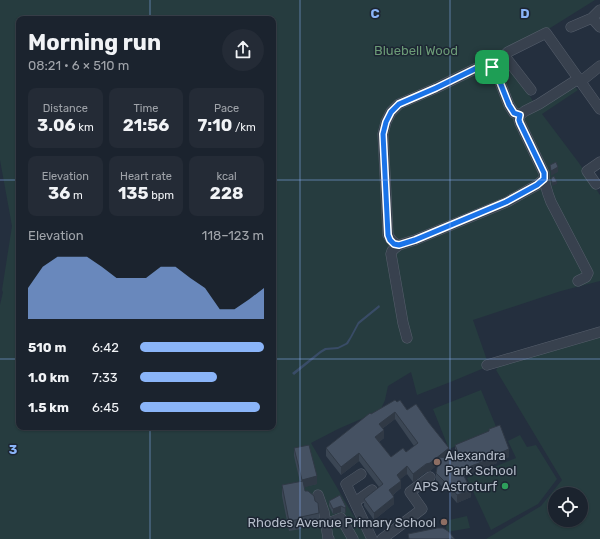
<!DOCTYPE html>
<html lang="en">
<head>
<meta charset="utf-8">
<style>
	:root { --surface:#1b232e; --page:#242b36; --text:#f1f3f6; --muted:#a0a4aa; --line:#39404a; --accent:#8ab4f8 }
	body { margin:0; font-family:Rubik,sans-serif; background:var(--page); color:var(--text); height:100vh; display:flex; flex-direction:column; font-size:15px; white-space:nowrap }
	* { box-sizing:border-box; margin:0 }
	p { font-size:13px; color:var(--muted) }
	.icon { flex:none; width:22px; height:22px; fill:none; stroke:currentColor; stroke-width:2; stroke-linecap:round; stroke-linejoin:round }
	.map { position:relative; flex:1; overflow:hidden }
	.drawer { position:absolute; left:16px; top:16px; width:260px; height:414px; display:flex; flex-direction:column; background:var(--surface); border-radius:8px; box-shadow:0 1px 3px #0004,0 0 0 1px var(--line) }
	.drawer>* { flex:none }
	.controls { position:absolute; left:548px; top:487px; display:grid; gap:8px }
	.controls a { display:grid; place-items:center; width:40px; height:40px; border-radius:50%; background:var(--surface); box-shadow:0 1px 3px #0004,0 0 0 1px var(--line); font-size:20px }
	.pin { position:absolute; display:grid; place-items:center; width:34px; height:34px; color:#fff; margin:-17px; border-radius:8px; box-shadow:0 2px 6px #0006 }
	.round { display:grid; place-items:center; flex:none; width:42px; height:42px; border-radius:21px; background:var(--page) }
	.overview { display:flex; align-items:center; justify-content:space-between; height:68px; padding:0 12px }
	h1 { font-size:22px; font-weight:700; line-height:30px }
	.metrics { display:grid; grid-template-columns:repeat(3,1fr); gap:6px; height:68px; padding:4px 12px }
	.metrics div { display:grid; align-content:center; border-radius:8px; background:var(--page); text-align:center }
	.metrics b { font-size:17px; font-weight:700 }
	.metrics small { font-size:11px; font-weight:400 }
	.metrics p { font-size:11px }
	.chart { height:112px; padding:8px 12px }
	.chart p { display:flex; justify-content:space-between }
	.chart svg { width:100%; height:72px; margin-top:4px; fill:var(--accent); opacity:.7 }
	ul { padding:0 12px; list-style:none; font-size:13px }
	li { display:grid; grid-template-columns:64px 48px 1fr; align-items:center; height:30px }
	li i { height:10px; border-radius:5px; background:var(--accent) }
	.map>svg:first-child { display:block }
	.green { fill:#263c3f; fill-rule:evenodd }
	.water { fill:#394c67 }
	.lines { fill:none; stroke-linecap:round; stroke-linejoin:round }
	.minor-casing { stroke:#565f6c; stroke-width:11 }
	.minor { stroke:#38414e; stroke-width:10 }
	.wall { fill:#3b4654; fill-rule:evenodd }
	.shaded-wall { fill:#303945 }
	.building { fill:#455162; stroke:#303945; fill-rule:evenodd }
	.route-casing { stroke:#fff; stroke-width:8 }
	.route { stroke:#1a73e8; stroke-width:5 }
	.grid { fill:none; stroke:#8ab4f8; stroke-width:1; stroke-opacity:0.55 }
	.education-dot { fill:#8d6e63; stroke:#1d2633; stroke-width:1.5 }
	.leisure-dot { fill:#2e9e5b; stroke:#1d2633; stroke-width:1.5 }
	.labels { text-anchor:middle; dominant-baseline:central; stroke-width:3; stroke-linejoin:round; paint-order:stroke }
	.park-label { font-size:13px; fill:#6b9a76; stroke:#1d2633 }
	.poi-label { font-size:13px; fill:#b4bcc9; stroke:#1d2633; text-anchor:end }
	.grid-label { font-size:13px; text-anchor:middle; font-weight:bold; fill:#8ab4f8; stroke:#1d2633; stroke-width:3; stroke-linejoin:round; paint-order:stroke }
</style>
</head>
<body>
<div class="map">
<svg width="600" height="539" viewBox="0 0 600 539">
	<rect width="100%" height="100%" fill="#242f3e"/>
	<path class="green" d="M0,0h595l-48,30 -39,20 11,28 15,25 38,-20 6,7 -36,24 37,49 21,32v86l-39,10 -88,29 16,46 -36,15 -36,14 -6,-23 -23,14 -3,14 -4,9 -6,4 -37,16 -27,14 56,96h-367v-234l3,-13 -1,-2 10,-64 -12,-66zM19,19h254v408h-254z
		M600,332v207h-114l55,-33 21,-26 -66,-110 2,-3zM555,494h26v26h-26z
		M481,390l16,39 -48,20 -16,-40z
		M520,435l7,12 9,-2 21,34 -19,25 -47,26 -24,-52 49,-20 -8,-17z
		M467,516l3,12 -23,4 -2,-11z"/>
	<path class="water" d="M379,305l1,2 -21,17 -7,13 -4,7 -10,5 -12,1 -5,3 -27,22 -2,-2 28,-22 5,-3 13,-1 8,-4 4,-6 8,-15z"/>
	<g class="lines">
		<defs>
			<path id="minor" d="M592,18l8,9
				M571,27l21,-9 8,-8
				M578,79l-39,25 -14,7 -5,4 -1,5 1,3 24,50c0,10 3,19 7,29l37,71 -2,4 -8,4
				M580,82l20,-16
				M531,90l-24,-31 -2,-4 3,-3 38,-19 54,76
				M596,184l-9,-13 13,-9
				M399,245c-6,-2 -8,-5 -11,-10l-5,-101 3,-12 5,-10 8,-8 37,-16 47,-23h5l4,2 6,10 11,28 5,8 6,2
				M407,338l-4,-15 -12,-69 1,-3 3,-3 4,-3 16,-5 92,-38 30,-17 7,-6
				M487,365l113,-33
				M361,474l-15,10 26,55
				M318,495l6,17 4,26 1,1
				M355,502l17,-12
				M326,524l15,-6 12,21
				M382,539l40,-30 -12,-17 20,-15"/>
		</defs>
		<use href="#minor" class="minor-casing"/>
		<use href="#minor" class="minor"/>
	</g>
	<path class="wall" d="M397,402l10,8 42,46 -3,2 12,2 -3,-8v-7l34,-13v-3l20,28 -12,4v2l-33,13 7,21 -14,6 -6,-7v-6l-5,1 -10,-11v-7l2,-9 -8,7 -4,1 -13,10 -6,-8 -7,5 1,9 -8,7 1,9 -20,16 -10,-14v-7l15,-12 -20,-26 -18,14 -15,-19v-8l45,-34zM395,419l19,27 -8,6 -15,5 -12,-15 5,-4 -2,-9z
		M294,448l23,36 -13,3 1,4 14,22v11l-18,3v2l-12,2 -7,-35v-11l18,-3 -6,-26z
		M329,501l17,6v5l-1,1 -4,-1 -8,2 -4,-8z"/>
	<path class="shaded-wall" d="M558,167v5l-7,4v-5z
		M557,182v2l-5,2v-3z
		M395,412v7l-16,12v-7z
		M384,430v8l-9,7v-8z
		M449,448v8l-19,15 -4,1 -13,10v-8z
		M509,449v8l-12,4v2l-36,14v-7z
		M359,453v8l-18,14v-8z
		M407,466v8l-10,8v-7z
		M317,476v8l-15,4v-8z
		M401,481v7l-12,10v-8z
		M471,490v7l-14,6v-8z
		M394,497v7l-20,16v-7z
		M341,506v6l-8,2v-5z
		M346,507v5l-1,1v-5z"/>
	<path class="building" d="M556,162l2,5 -7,4 -1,-6z
		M554,176l3,6 -5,1 -1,-5z
		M395,400l2,2 3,-2 7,10 9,-6 13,19 20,25 -19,15 -4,1 -13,10 -6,-8 -10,9 4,6 -12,9 5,7 -20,16 -10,-14 19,-15 -24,-31 -18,14 -15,-19 44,-35 1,1zM395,412l23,31 -12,9 -3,-4 -12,9 -16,-20 9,-7 -5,-6z
		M500,425l9,24 -12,5v2l-36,14 10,20 -14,5 -6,-7 4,-5h-9l-10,-10 3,-16 22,3 -6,-15 34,-14v-2z
		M309,445l8,31 -15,4 -8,-32z
		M303,481l2,10h3l6,5 1,5 3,2 1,10 -18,4v2l-12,2 -7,-36z
		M340,495l6,12 -1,1 -4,-2 -8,3 -4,-8z
		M437,528h6l5,3 7,8h-46l-1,-5z"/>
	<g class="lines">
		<defs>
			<path id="route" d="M483,65h5l4,2 6,10 11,28 5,8 6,2 -1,5 1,3 24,50v6l-7,6 -31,17 -91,38 -16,5 -5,-1 -4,-4 -2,-5 -5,-101 3,-12 5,-10 8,-8 37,-16z"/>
		</defs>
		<use href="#route" class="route-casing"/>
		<use href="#route" class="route"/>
	</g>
	<path class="grid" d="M150,0v19M300,0v539M450,0v539M0,180h19M273,180h327M0,359h19M273,359h327M150,427v112"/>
	<g class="education-dot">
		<circle cx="437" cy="462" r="4"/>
		<circle cx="444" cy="522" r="4"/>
	</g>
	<circle class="leisure-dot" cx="505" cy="486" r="4"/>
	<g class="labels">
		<g class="park-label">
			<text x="416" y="50">Bluebell Wood</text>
		</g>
		<g class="poi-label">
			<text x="445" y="455" text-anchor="start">Alexandra<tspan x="445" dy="15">Park School</tspan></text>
			<text x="497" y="486">APS Astroturf</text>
			<text x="436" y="522">Rhodes Avenue Primary School</text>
		</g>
	</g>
	<g class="grid-label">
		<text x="375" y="18">C</text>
		<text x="525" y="18">D</text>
		<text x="13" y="454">3</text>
	</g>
</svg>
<div class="controls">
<a><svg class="icon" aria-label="locate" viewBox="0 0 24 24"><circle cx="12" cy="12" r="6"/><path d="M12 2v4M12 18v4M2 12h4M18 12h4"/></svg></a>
</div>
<div class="pin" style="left:492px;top:67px;background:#1e9e55"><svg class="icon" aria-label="arrive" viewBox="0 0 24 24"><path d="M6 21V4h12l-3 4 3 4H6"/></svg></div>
<section class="drawer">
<div class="overview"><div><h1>Morning run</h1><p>08:21 · 6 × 510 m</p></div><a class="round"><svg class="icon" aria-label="share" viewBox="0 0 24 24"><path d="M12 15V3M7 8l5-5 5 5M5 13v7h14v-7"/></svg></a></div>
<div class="metrics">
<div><p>Distance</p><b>3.06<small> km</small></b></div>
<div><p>Time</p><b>21:56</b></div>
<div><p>Pace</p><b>7:10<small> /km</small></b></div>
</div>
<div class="metrics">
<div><p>Elevation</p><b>36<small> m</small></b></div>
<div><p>Heart rate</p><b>135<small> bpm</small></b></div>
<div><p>kcal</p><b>228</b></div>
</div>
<div class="chart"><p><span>Elevation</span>118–123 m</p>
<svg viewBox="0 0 160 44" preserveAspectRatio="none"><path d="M0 44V25L10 12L20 6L30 6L40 6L50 12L60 19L70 19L80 19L90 12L100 12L110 19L120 25L130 38L140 38L150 32L160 25V44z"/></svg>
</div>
<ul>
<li><b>510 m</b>6:42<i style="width:100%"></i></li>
<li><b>1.0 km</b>7:33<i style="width:62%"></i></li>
<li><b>1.5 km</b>6:45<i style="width:97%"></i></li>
</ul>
</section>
</div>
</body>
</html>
